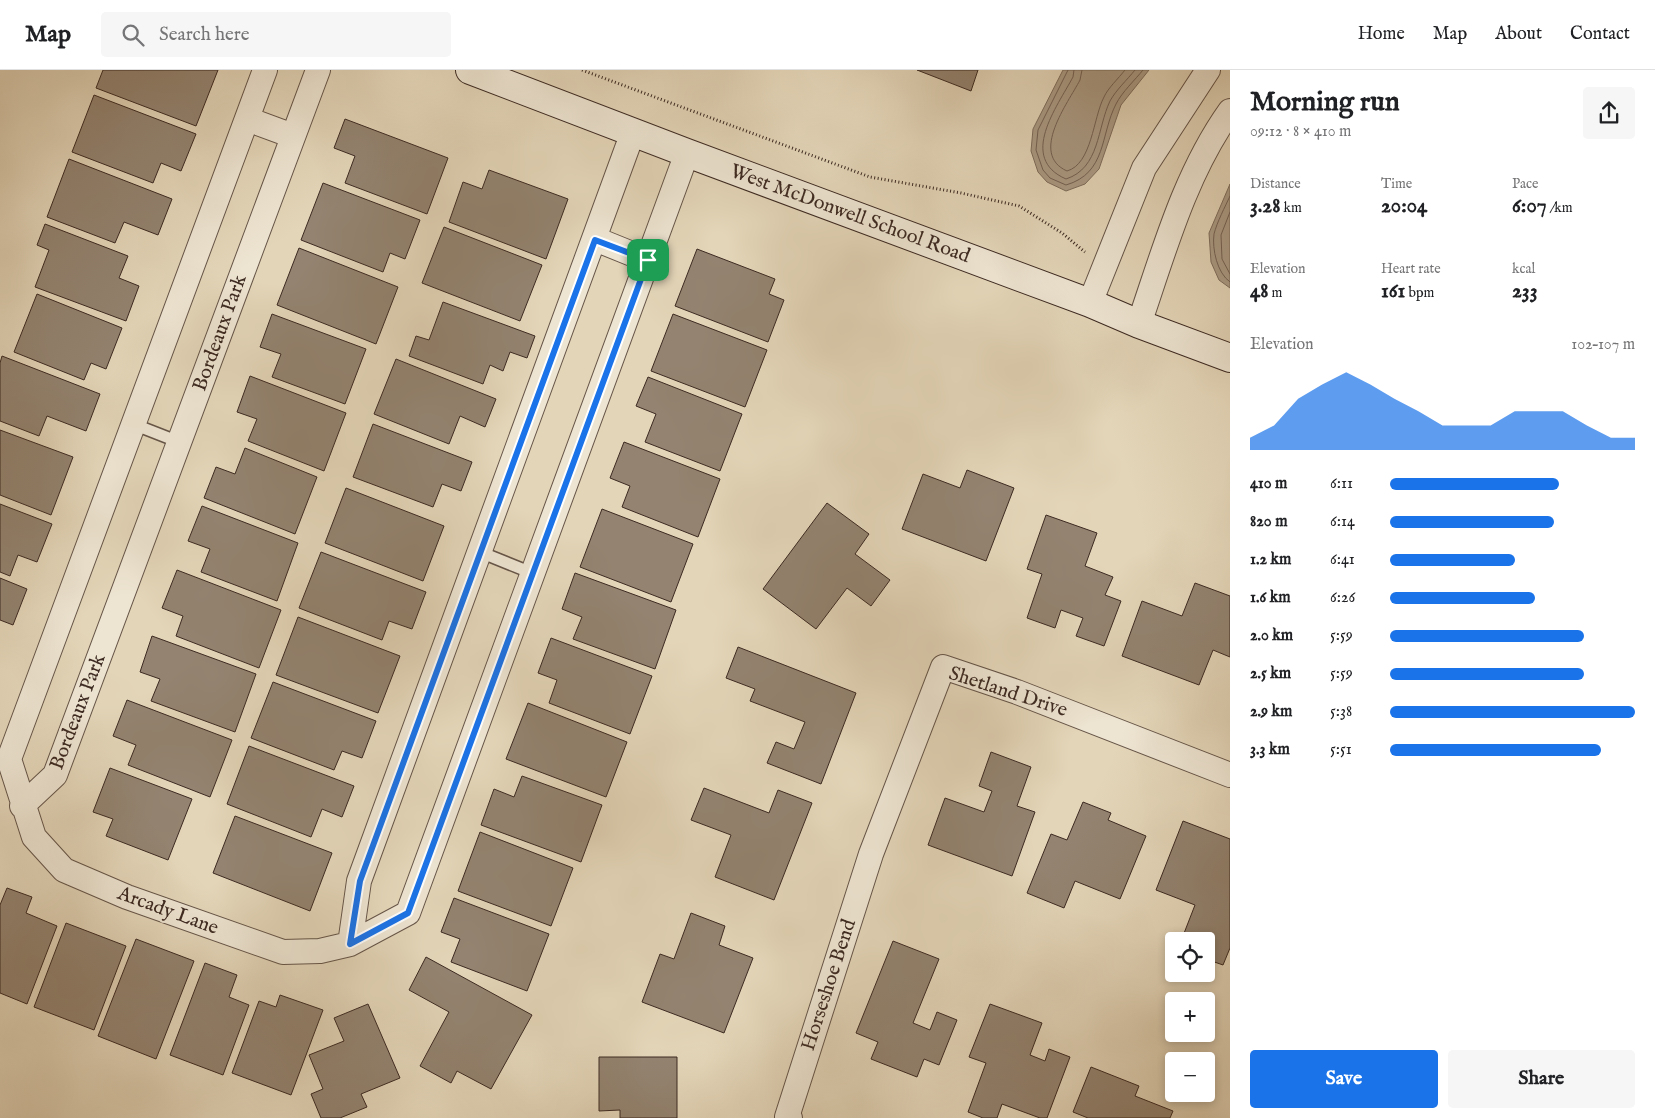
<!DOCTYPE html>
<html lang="en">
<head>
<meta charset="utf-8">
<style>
	:root { --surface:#fff; --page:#f6f6f6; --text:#202124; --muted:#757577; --line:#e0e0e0; --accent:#1a73e8 }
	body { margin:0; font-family:"IM FELL English",serif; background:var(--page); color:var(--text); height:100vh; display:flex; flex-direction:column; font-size:19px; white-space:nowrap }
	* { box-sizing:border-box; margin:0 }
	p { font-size:16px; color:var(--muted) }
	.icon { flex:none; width:28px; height:28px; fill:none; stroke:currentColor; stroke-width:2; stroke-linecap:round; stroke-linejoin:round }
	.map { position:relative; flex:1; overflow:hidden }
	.sheet { display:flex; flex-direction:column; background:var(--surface); width:425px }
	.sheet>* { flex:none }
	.fabs { position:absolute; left:1165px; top:862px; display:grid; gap:10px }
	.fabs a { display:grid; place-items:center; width:50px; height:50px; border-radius:5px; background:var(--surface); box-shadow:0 2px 8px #0003; font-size:25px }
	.pin { position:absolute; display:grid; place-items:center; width:42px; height:42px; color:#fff; margin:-21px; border-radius:10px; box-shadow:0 2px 8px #0006 }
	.round { display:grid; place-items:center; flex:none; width:52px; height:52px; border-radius:5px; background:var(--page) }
	.overview { display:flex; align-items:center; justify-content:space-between; height:85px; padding:0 20px }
	h1 { font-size:28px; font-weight:800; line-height:38px }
	.metrics { display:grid; grid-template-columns:repeat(3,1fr); gap:8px; height:85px; padding:5px 20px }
	.metrics div { display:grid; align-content:center }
	.metrics b { font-size:21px; font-weight:800 }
	.metrics small { font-size:14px; font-weight:400 }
	.metrics p { font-size:14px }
	.chart { height:140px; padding:10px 20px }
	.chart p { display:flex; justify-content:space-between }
	.chart svg { width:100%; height:90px; margin-top:5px; fill:var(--accent); opacity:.7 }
	.button { display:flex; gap:10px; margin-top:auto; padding:10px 20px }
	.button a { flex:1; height:58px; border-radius:5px; background:var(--accent); color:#fff; font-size:20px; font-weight:800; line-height:58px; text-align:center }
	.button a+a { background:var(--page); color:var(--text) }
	ul { padding:0 20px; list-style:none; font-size:16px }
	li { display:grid; grid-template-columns:80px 60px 1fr; align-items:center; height:38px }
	li i { height:12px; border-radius:6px; background:var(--accent) }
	header { display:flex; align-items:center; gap:30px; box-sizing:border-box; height:70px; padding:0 25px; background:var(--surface); border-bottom:1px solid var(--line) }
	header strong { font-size:24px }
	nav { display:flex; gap:28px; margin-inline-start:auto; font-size:18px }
	.search { width:350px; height:45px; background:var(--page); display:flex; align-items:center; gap:12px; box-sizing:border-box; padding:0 18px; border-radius:5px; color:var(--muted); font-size:19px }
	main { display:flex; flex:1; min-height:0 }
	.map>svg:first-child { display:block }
	.water { fill:#ab9b85; stroke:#7f6e5d }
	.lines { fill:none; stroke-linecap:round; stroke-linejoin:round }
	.shore { stroke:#746254; stroke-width:1 }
	.building { fill:#938370; stroke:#3d2a22 }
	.service-casing { stroke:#665548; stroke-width:14 }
	.minor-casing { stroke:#665548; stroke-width:26 }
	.secondary-casing { stroke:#3d2a22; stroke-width:30 }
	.path { stroke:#3d2a22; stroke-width:3; stroke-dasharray:1 2.5; stroke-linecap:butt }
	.service { stroke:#ede4d1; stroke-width:11 }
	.minor { stroke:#ede4d1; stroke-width:24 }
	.secondary { stroke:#ede4d1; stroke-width:28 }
	.route-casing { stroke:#fff; stroke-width:10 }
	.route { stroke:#1a73e8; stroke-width:6 }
	.labels { text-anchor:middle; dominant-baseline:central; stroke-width:4; stroke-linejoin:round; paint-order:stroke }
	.street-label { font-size:20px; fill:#3d2a22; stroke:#ede4d1 }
</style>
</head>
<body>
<header>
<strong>Map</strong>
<div class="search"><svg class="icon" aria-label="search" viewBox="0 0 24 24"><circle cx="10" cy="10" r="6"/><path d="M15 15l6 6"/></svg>Search here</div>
<nav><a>Home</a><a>Map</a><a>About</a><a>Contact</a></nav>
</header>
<main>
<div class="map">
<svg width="1230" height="1048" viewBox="0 0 1230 1048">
	<rect width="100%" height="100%" fill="#e3d5b8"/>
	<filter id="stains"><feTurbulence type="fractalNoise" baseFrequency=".004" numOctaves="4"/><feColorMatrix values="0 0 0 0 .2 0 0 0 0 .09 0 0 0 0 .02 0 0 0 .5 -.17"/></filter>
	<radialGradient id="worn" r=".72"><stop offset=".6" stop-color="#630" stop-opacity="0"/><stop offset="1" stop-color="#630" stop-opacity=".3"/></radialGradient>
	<path class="water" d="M1063,0h86l-28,35 -22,64 -14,15 -19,7 -19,-9 -9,-10 -7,-21 2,-22z
		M1230,114v104l-11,-8 -8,-18 -2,-29z"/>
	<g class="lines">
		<path class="shore" d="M1068,0l-30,60 -2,20 7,20 7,8 16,7c41,-12 34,-50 50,-81 6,-12 19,-24 27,-34
			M1074,0l-1,7c-16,30 -55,81 -7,102 34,-11 31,-51 44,-78 6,-11 17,-21 25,-31
			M1082,0l-2,10c-12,23 -51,74 -13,91 25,-7 26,-53 37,-74 4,-9 14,-18 21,-27
			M1230,126c-5,11 -13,26 -16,38 -2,15 3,39 16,48
			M1230,142l-9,23 1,24 8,15"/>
	</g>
	<path class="building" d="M103,0h115l-22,56 -100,-38z
		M917,0h61l-7,21z
		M94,25l102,39 -15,37 -20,-8 -8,20 -81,-31z
		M345,49l103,39 -21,56 -82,-31 10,-27 -21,-8z
		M69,89l103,40 -14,36 -34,-13 -9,21 -68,-26z
		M489,100l79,29 -22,60 -97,-37 14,-40 19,7z
		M323,113l97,37 -15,39 -15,-6 -7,19 -82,-32z
		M45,154l83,32 -9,22 20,8 -13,35 -91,-34 14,-37 -12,-5z
		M444,157l98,38 -22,56 -98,-38z
		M299,178l99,39 -22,57 -99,-39z
		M697,179l78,30 -6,15 15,6 -16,42 -93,-36z
		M37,224l85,34 -16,41 -15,-6 -7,17 -70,-28z
		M443,232l92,34 -8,22 -17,-6 -7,19 -13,-6 -7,19 -74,-28 7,-20 13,4z
		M272,244l94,35 -21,55 -73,-27 9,-23 -21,-7z
		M673,244l94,36 -22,57 -94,-36z
		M2,286l98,38 -14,37 -39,-15 -8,20 -39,-15v-58z
		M396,289l100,40 -11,28 -25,-11 -11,28 -75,-30z
		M250,306l96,37 -22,58 -76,-30 9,-22 -20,-7z
		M648,307l94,37 -22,57 -75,-29 11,-28 -20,-8z
		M373,354l99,38 -11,29 -19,-7 -9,23 -80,-30z
		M0,360l73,27 -22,58 -51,-20z
		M624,372l96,37 -22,58 -76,-30 8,-21 -20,-8z
		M245,378l72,29 -22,57 -91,-36 12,-31 19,7z
		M967,400l47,18 -28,73 -84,-32 21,-55 37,14z
		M346,418l98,38 -21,55 -98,-38z
		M827,433l42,31 -14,20 35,26 -19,26 -24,-18 -31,41 -53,-40z
		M0,434l52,20 -15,38 -19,-7 -8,21 -10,-4z
		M202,436l96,37 -21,58 -76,-29 9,-23 -22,-8z
		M602,439l91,35 -22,58 -91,-35z
		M1046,445l51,18 -12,33 28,11 -8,18 16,6 -17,45 -28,-10 7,-18 -22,-8 -6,18 -28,-10 15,-44 -15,-5z
		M321,482l105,40 -14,37 -23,-8 -7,19 -83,-32z
		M177,500l104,40 -22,58 -83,-32 7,-20 -21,-8z
		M575,503l101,37 -21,59 -82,-30 9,-22 -20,-8z
		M0,508l27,11 -14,36 -13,-5z
		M1195,513l35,13v61l-17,-7 -14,35 -77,-29 20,-55 40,15z
		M298,547l102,39 -22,57 -102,-38z
		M152,566l104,38 -21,58 -84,-31 9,-22 -20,-7z
		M551,568l101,38 -22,58 -81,-31 8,-23 -19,-7z
		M738,577l118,46 -35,91 -54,-21 9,-21 18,7 11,-27 -55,-21 5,-12 -29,-11z
		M273,612l103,39 -14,37 -20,-7 -8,19 -83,-32z
		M127,630l105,40 -22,57 -82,-32 8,-20 -23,-9z
		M528,633l99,39 -21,55 -100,-38z
		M249,676l105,40 -12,31 -20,-8 -11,28 -84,-33z
		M991,682l40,15 -14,39 18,6 -23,64 -84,-31 17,-47 39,14 8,-21 -13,-5z
		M110,698l82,31 -24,61 -62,-24 7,-17 -20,-7z
		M522,706l80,29 -21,57 -100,-37 13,-36 20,8z
		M704,718l65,25 9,-23 34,13 -38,97 -59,-23 16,-42 -40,-15z
		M1083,732l28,11 -3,7 38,16 -26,63 -45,-18 -11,27 -37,-15 24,-59 16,6z
		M235,746l97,37 -22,58 -97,-38z
		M1183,751l47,18v109l-7,17 -17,-6v-18h-25l14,-36 -39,-15z
		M480,762l93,36 -22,58 -93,-35z
		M7,818l25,9 -6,16 31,13 -30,78 -27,-11v-88z
		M454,828l95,36 -22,57 -76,-29 9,-23 -19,-7z
		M691,843l34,13 -6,19 34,13 -29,75 -82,-31 18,-48 14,5z
		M66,853l60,23 -32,84 -60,-23z
		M136,869l58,22 -38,98 -58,-23z
		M893,871l46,18 -26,64 17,7 7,-18 20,8 -18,45 -15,-6 -7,18 -46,-18 7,-17 -22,-9z
		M426,887l106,58 -41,74 -34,-18 -6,12 -31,-17 29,-54 -40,-22z
		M205,893l32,12 -8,22 20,8 -26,70 -53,-20z
		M280,925l43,15 -32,85 -59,-22 27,-72 17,6z
		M368,934l32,74 -39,16 6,13 -27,11h-19l-10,-24 12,-5 -14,-34 35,-14 -10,-23z
		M990,934l52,19 -12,32 15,6 4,-12 21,8 -23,61h-7l-38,-14 -5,14h-14l-15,-6 18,-49 -17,-6z
		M599,987h78v61h-57v-8l-21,1z
		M1091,997l48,19 -4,10 38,15 -3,7h-82l-15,-6z"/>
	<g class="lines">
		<defs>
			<path id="service" d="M133,354l46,18
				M480,482l52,21"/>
			<path id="minor" d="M265,0l-256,689 25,78 30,33 63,27 156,55 37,-1 30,-7 58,-31 279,-760
				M247,49l46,17
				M595,169l52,21
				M1090,233l54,-135 64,-98
				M1139,254c25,-73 46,-150 91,-213
				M22,736l33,-31 263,-705
				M350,874l9,-63 274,-749
				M790,1048l-3,-1 84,-263 72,-187 74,25 213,83"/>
			<path id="secondary" d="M470,0l217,83 403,150 49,21 91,34"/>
		</defs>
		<use href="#service" class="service-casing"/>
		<use href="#minor" class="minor-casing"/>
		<use href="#secondary" class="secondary-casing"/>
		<path class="path" d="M582,0l288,107 91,16 58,13 43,27 23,19"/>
		<use href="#service" class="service"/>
		<use href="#minor" class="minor"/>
		<use href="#secondary" class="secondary"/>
	</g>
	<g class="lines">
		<defs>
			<path id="route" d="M595,170l53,20 -240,653 -58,31 10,-63z"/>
		</defs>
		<use href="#route" class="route-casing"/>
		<use href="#route" class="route"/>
	</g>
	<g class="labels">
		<g class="street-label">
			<text transform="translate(850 144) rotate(20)">West McDonwell School Road</text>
			<text transform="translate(220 263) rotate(-70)">Bordeaux Park</text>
			<text transform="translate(1008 622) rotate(18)">Shetland Drive</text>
			<text transform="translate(78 642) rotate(-69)">Bordeaux Park</text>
			<text transform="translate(168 841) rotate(20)">Arcady Lane</text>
			<text transform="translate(829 915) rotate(-72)">Horseshoe Bend</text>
		</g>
	</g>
	<rect width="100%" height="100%" filter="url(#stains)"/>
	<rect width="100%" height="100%" fill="url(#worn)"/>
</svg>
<div class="fabs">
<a><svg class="icon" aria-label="locate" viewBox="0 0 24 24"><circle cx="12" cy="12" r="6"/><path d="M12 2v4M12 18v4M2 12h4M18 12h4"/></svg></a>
<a>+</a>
<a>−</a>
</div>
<div class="pin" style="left:648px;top:190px;background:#1e9e55"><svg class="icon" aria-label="arrive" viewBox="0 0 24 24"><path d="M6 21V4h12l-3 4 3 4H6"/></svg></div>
</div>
<section class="sheet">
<div class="overview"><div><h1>Morning run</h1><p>09:12 · 8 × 410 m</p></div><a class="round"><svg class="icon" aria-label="share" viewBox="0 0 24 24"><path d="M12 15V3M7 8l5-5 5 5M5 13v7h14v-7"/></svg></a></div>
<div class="metrics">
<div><p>Distance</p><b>3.28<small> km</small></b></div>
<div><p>Time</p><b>20:04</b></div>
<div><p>Pace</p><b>6:07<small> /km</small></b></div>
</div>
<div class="metrics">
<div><p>Elevation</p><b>48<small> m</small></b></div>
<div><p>Heart rate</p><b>161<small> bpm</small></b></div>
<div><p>kcal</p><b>233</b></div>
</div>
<div class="chart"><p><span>Elevation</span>102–107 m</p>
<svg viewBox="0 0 160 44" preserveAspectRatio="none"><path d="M0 44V38L10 32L20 19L30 12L40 6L50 12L60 19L70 25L80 32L90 32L100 32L110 25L120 25L130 25L140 32L150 38L160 38V44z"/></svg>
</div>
<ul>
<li><b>410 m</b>6:11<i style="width:69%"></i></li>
<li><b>820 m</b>6:14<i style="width:67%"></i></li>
<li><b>1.2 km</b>6:41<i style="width:51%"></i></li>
<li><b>1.6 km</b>6:26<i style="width:59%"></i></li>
<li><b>2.0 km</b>5:59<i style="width:79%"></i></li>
<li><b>2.5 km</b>5:59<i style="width:79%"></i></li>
<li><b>2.9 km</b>5:38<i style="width:100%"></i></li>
<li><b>3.3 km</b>5:51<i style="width:86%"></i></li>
</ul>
<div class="button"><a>Save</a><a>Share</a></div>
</section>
</main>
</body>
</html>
